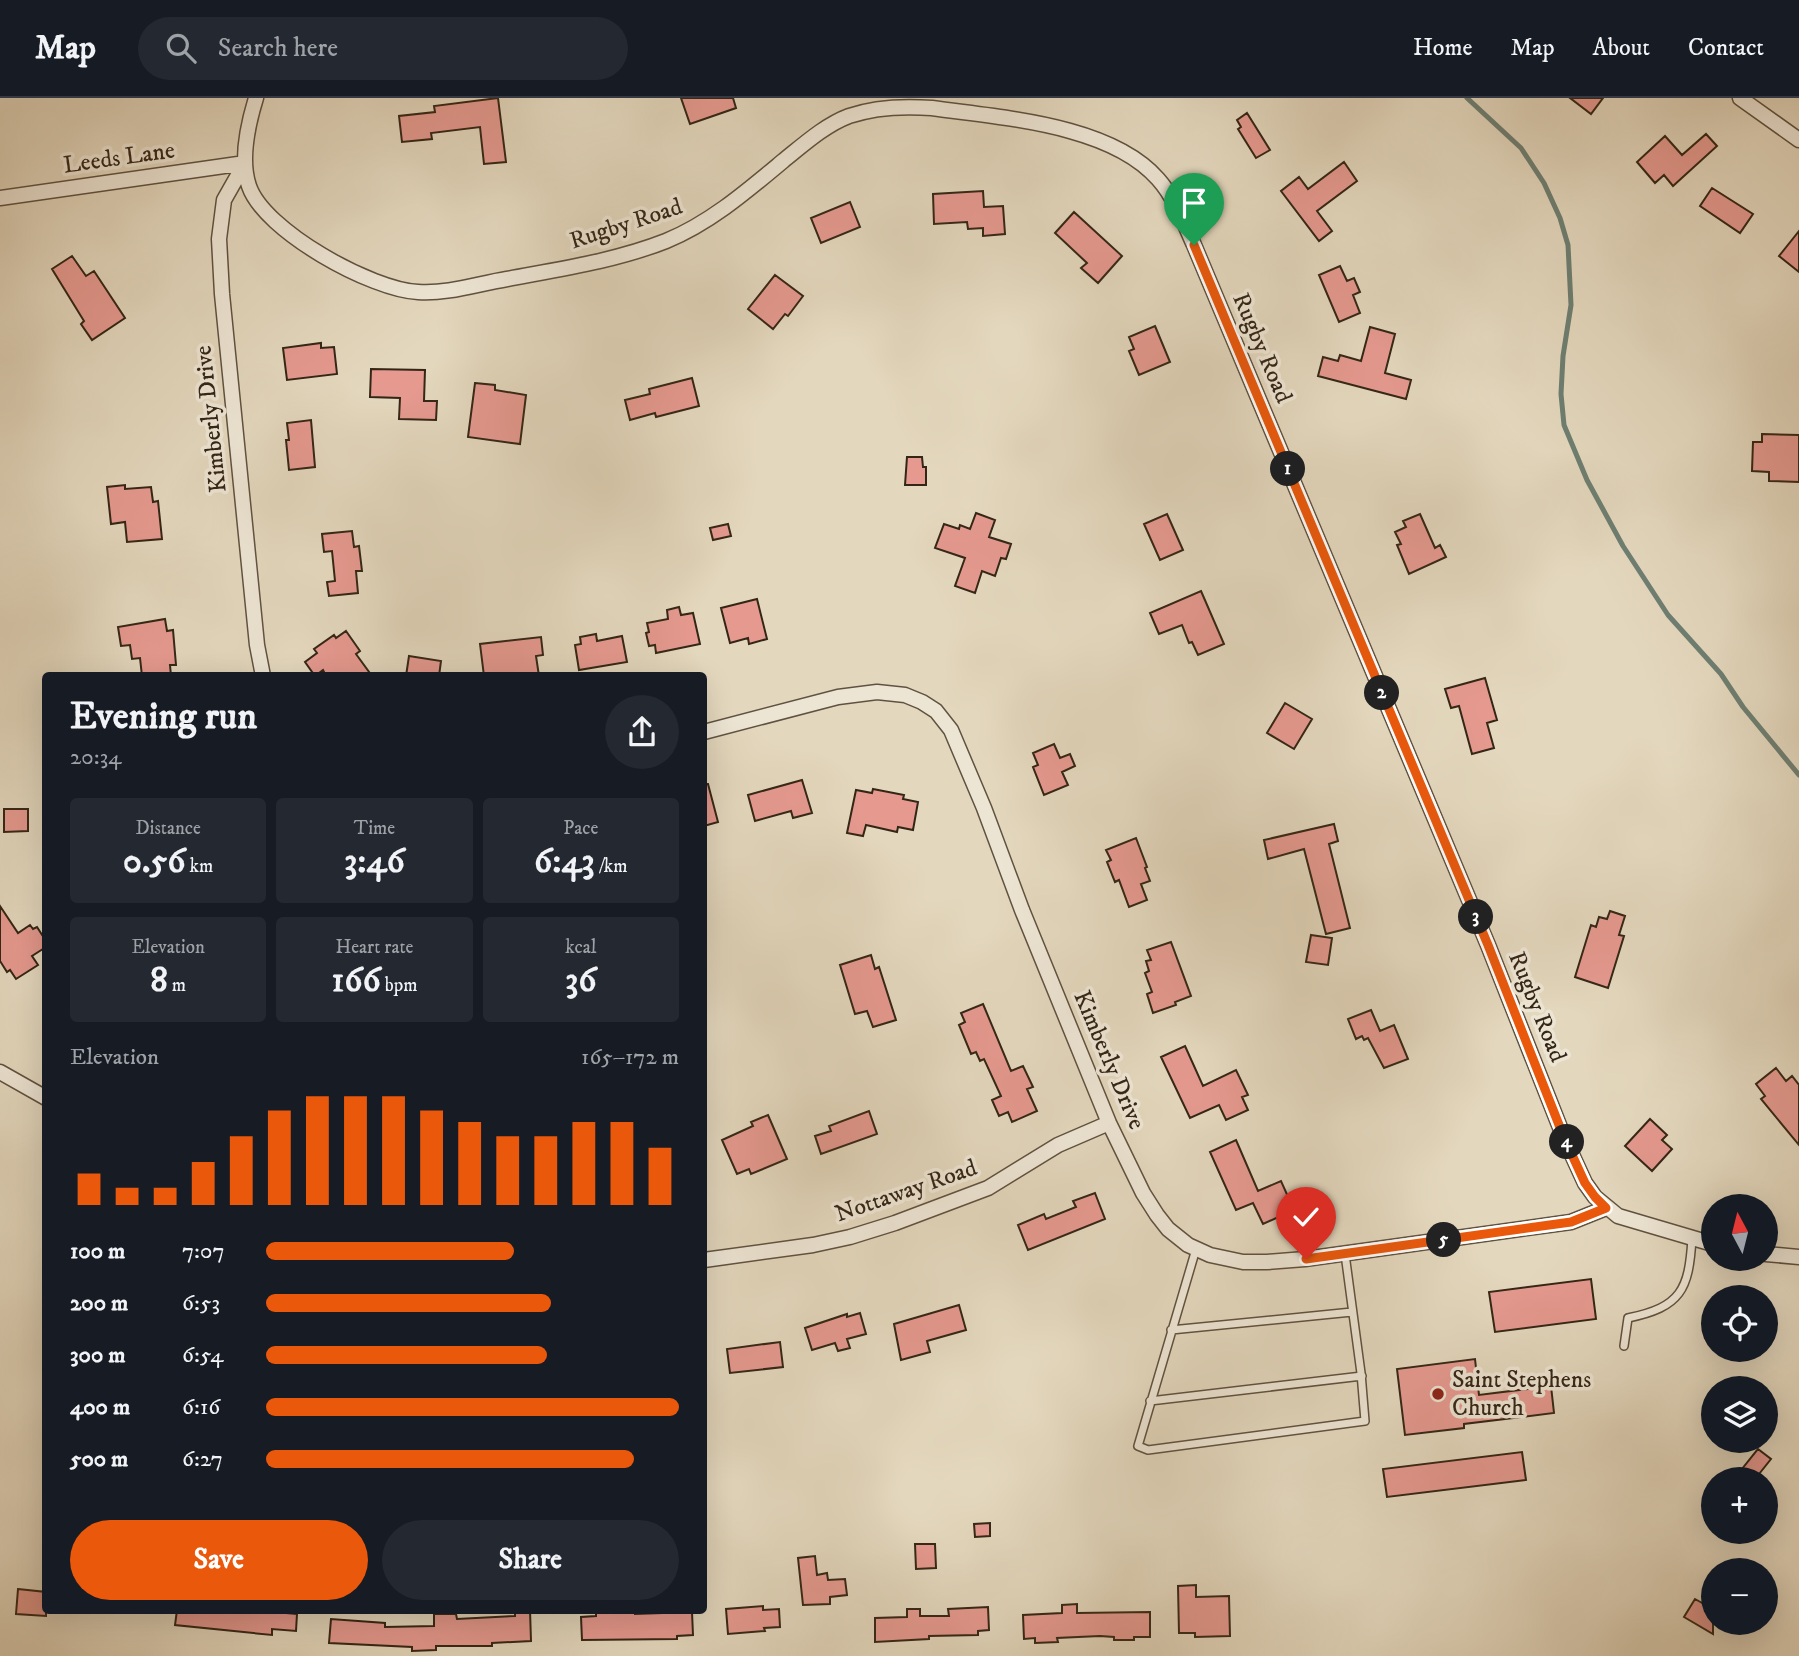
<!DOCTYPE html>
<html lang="en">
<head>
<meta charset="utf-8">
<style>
	:root { --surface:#171b24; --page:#242831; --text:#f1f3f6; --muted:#9ea1a6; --line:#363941; --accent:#ea580c }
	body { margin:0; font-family:"IM FELL DW Pica",serif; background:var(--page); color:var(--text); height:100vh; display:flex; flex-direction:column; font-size:26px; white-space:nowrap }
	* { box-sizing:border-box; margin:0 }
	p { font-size:23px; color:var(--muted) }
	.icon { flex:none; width:38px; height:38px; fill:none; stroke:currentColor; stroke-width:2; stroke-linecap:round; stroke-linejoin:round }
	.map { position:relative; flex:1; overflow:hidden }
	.sheet { position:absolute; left:42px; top:574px; width:665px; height:942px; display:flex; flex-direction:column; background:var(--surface); border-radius:7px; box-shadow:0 7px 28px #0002 }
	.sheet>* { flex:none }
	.needle { width:46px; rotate:353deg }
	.fabs { position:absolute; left:1701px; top:1096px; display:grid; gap:14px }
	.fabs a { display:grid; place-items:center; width:77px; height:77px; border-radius:50%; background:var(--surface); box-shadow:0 7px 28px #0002; font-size:35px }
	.pin { position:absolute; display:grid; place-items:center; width:60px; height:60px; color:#fff; margin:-72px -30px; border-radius:50% 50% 50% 0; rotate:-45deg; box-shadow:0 0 7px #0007 }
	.pin .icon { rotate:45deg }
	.km { position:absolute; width:35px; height:35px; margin:-18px; border-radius:50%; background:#222; color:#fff; font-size:19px; line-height:35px; text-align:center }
	.round { display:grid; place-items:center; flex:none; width:74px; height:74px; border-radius:37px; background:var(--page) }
	.summary { display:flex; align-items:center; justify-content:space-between; height:119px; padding:0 28px }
	h1 { font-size:38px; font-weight:700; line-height:52px }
	.metrics { display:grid; grid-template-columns:repeat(3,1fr); gap:10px; height:119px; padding:7px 28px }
	.metrics div { display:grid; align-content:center; border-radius:7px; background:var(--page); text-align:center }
	.metrics b { font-size:35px; font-weight:700 }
	.metrics small { font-size:19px; font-weight:400 }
	.metrics p { font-size:19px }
	.chart { height:196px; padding:14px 28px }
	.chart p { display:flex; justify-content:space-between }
	.chart svg { width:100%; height:126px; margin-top:7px; stroke:var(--accent); stroke-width:6 }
	.action { display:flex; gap:14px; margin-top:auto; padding:14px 28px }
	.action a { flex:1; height:80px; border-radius:42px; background:var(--accent); color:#fff; font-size:28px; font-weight:700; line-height:80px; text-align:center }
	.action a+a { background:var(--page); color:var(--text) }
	ul { padding:0 28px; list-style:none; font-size:23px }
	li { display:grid; grid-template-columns:112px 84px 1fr; align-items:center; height:52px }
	li i { height:18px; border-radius:9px; background:var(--accent) }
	header { display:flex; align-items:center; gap:42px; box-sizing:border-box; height:98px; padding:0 35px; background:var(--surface); border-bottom:2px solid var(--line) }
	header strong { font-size:33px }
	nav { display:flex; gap:38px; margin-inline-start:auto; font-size:24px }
	.search { width:490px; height:63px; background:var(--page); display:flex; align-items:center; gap:18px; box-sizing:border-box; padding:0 24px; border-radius:38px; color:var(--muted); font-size:26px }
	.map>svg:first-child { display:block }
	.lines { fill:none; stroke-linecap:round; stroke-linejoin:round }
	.stream { stroke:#6e7f72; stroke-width:5 }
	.building { fill:#e5998f; stroke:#342616; stroke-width:2 }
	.service-casing { stroke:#605240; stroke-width:10 }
	.minor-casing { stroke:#605240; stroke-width:17 }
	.service { stroke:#ede5d4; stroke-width:7 }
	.minor { stroke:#ede5d4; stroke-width:14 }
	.route-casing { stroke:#fff; stroke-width:14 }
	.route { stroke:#ea580c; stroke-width:9 }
	.poi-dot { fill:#8f2418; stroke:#ede5d4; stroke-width:2.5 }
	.labels { text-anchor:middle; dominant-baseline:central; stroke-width:7; stroke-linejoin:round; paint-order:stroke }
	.street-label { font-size:24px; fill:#342616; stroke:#ede5d4 }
	.poi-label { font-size:24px; fill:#342616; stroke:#ede5d4; text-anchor:start }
</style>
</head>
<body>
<header>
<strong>Map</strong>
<div class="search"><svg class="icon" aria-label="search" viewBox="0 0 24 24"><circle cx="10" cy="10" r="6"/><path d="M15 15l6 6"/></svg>Search here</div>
<nav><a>Home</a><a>Map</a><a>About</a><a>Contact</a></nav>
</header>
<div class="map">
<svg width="1799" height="1558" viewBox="0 0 1799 1558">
	<rect width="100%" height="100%" fill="#e3d7bd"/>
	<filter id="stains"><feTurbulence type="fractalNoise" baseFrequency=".00286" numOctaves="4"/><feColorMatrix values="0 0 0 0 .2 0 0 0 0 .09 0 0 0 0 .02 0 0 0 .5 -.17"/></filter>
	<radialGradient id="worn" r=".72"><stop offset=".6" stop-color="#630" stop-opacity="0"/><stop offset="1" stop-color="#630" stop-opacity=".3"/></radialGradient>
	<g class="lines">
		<path class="stream" d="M1467,0l54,50 23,35 16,35 8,27 3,60 -8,51 -2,38 3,31 23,55 36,66 45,69 53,59 22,33 56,68"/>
	</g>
	<path class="building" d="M498,0l8,64 -22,2 -4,-37 -49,6 1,6 -30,3 -3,-26 36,-4 -1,-6z
		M681,0h52l3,10 -46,16z
		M1570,0h33l-12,16z
		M1247,15l23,37 -14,8 -18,-29 3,-2 -4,-7z
		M1706,36l11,12 -44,40 -9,-11 -9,8 -18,-21 28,-26 17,19z
		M1344,64l13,19 -40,30 15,20 -13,10 -38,-50 18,-14 9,12z
		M1712,90l41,26 -13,19 -40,-27z
		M983,93l1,16 19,-1 2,28 -22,2v-8l-15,1 -1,-7 -33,2 -1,-30z
		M850,104l10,25 -39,16 -10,-25z
		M1074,114l48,44 -24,27 -17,-15 6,-5 -32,-30z
		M1799,133v41l-20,-16z
		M72,158l14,20 8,-5 31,47 -33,22 -11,-16 3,-3 -32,-52z
		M1340,168l7,15 7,-3 6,14 -7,3 7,18 -21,9 -20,-47z
		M775,177l28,21 -15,20 -3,-2 -12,15 -25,-20z
		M1155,228l15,36 -31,13 -10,-24 5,-2 -5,-12z
		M1370,229l25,7 -10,39 26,7 -5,19 -88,-23 5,-19 15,4 2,-6 21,6z
		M321,245v5l13,-1 3,27 -50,6 -4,-32z
		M371,271l54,1 -1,31h13l-1,19 -37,-1 1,-21 -30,-1z
		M692,280l7,28 -43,11 -1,-4 -25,7 -5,-20 25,-6 -1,-5z
		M475,285l20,2v5l31,5 -6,49 -52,-7z
		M311,322l4,47 -26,3 -3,-30h3l-2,-17z
		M1762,336l37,1v47l-30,-1v-9l-17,-1 1,-29h9z
		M907,359h15l1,10h3v18h-21z
		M125,387v4l26,-2 2,15 5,-1 4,38 -35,3 -2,-20 -14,2 -4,-37z
		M976,415l19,7 -6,17 22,7 -5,15 -5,-1 -6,18 -13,-5 -7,22 -20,-7 10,-28 -30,-10 9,-24 15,5 1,-4 10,4z
		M1167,416l16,36 -23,10 -16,-36z
		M1420,416l15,34 5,-3 6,12 -37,17 -12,-29 4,-1 -6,-12 11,-5 -3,-6z
		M728,426l3,12 -18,4 -3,-12z
		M352,433l2,16 5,-1 3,25h-6l2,22 -29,3 -2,-14 8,-1 -3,-30 -8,1 -2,-18z
		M1201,493l23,53 -26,11 -6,-13 -3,1 -7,-18 -23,9 -9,-21z
		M757,501l10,40 -18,5 -1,-6 -18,5 -9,-35z
		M679,509l2,8 12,-2 7,31 -44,9 -1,-8 -6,1 -3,-13 3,-1 -2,-9 21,-4 -1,-9z
		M165,521l2,12 6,-1 3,35h-6l1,11h-29l-2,-18 -8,1 -2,-14 -9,1 -3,-19z
		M346,533l14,20 -4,3 16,22h-46l-3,-6 -8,6 -10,-14 12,-9 -3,-4 20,-14 2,3z
		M596,536l1,7 25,-5 5,26 -48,8 -4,-25 6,-1 -1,-7z
		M541,539l2,18 -7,1 3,20h-55l-4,-32z
		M409,558l32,5 -2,15h-33z
		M1485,580l12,42 -10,3 7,25 -22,6 -13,-48 -8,2 -6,-19z
		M1285,605l27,16 -18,30 -27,-16z
		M1054,646l6,14 10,-4 5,12 -13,6 6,13 -24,10 -11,-28 5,-2 -5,-12z
		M802,682l10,33 -19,5 -2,-7 -36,10 -7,-26z
		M704,686h4l10,38 -14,4z
		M873,691l31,6 -1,4 15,3 -5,28 -15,-3 -1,5 -31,-7 -3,11 -16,-3 9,-43 16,3z
		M4,711h24v22l-24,1z
		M1334,726l4,17 -9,3 21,84 -24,6 -22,-85 -36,10 -4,-19z
		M1136,740l11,29 -2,1 5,13 -9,3 6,16 -18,7 -10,-27 -4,2 -8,-20 4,-2 -5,-10z
		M0,808l18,27 12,-8 3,4 4,-2 9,14v6l-14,9 6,9 -22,14 -6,-9 -3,2 -7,-11z
		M1610,813l15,5 -6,19 5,1 -16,52 -33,-11 16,-52 5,2 3,-10 8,2z
		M1311,837l21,3 -4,27 -22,-3z
		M1171,844l20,54 -16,6 1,3 -23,8 -6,-19 5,-2 -7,-19 4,-2 -3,-10 5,-1 -4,-10z
		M871,857l4,14 4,-2 17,53 -23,7 -6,-16 -12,3 -15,-49z
		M983,906l28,67 12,-5 10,21 -6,2 10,22 -25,11 -4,-10 -9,4 -7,-16 9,-4 -17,-37 -4,2 -4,-9 -5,2 -12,-29 6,-3 -4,-9z
		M1371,912l9,21 14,-6 14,34 -24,9 -16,-30 -4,2 -2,-4 -6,3 -8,-20z
		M1185,948l18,40 33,-16 12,25 -6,2 6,13 -22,10 -7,-15 -29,13 -29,-61z
		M1776,970l10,13 6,-5 7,9v60l-38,-46 4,-3 -9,-12z
		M869,1013l8,23 -56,20 -6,-18 16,-5 -2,-5z
		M768,1017l19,44 -36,15 -2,-5 -12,5 -15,-34 31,-14 -2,-4z
		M1650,1021l17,16 -5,5 10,9 -20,22 -27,-25z
		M1236,1042l22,51 23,-10 13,29 -31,14 -10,-21 -17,7 -26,-58z
		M1095,1095l10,26 -77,31 -10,-25 26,-11 2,5 30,-12 -3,-6z
		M1591,1181l5,40 -101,13 -6,-40z
		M959,1207l7,25 -39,11 3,11 -29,8 -7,-36z
		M860,1215l6,21 -19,5 3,9 -12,3 -3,-8 -23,7 -7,-22 42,-14v3z
		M780,1244l3,25 -53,6 -3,-24z
		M1475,1261l4,36 72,-9 3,27 -90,11v4l-59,7 -8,-66z
		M1758,1351l13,10 -16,20h-21z
		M1522,1354l4,28 -139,17 -4,-28z
		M990,1425v13l-15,1 -1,-13z
		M915,1446h20l1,24 -20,1z
		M815,1458l2,19 10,-2 1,7 17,-1 2,16 -17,2v7l-27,1 -5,-47z
		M1196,1487v12l33,-1 1,40 -35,1v-4h-16l-1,-47z
		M18,1491l28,3v24l-30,-2z
		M1695,1501l18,10v25l-29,-17z
		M1077,1506v9l73,-1v25h-16v3h-20v-3l-14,-1 -43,2 1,4 -23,1v-5l-11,1 -1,-24 39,-2v-8z
		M763,1508v4l16,-1 1,18 -16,1 1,3 -37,3 -2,-25z
		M988,1509l1,23 -11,1v4l-49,1v3l-54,3v-24l32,-1v-8h13v7h29l-1,-7z
		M177,1512h99v2l21,2 -1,17 -24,-2v6l-97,-10z
		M530,1512l1,31 -39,2v3h-56v4l-24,1v-4l-83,-4 2,-24 54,4v4l49,-1v-12h22l1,5 58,-3v-5z
		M635,1513v3l57,-2 1,23 -16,1v3l-95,1 -1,-23 15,-1v-3z"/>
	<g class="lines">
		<defs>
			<path id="service" d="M1196,1151l-58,197 10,4 217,-29 -4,-48 -16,-119
				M1171,1232l181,-18
				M1624,1248l4,-28c53,-11 61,-28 64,-80
				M1150,1303l212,-25"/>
			<path id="minor" d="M256,0c-8,26 -16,62 -7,88 15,45 123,104 169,106 30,2 59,-8 89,-13 53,-10 108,-18 159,-38 44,-18 81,-50 117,-80 20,-16 42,-36 66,-45 26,-9 56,-10 83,-8 69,10 178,16 226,71 17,19 26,44 36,66l294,700 75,190 22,48 10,14 23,19 95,28
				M1740,0l59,42
				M245,65l-21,37 -5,39 3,55 35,351 6,31
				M0,100l245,-35
				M704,634l134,-35 39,-5 28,3 17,7 14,9 15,19 33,78 38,102 87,213 34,70 14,22 11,14 20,16 22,10 33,7h24l38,-3 266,-37 35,-14
				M0,974l46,26
				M1766,1156l33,3
				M704,1162l109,-15 37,-8 45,-14 93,-35 70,-43 51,-22"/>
		</defs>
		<use href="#service" class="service-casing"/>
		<use href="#minor" class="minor-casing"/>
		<use href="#service" class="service"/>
		<use href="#minor" class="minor"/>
	</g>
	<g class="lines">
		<defs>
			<path id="route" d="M1194,147l294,700 75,190 22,48 10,14 11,11 -35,14 -265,37"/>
		</defs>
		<use href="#route" class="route-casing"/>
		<use href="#route" class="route"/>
	</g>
	<circle class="poi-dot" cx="1438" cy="1296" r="7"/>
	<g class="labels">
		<g class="street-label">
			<text transform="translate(119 60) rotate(-8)">Leeds Lane</text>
			<text transform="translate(626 126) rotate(-18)">Rugby Road</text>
			<text transform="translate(1262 250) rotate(67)">Rugby Road</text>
			<text transform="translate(211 321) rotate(-96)">Kimberly Drive</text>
			<text transform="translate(1537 909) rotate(68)">Rugby Road</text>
			<text transform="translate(1109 962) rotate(67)">Kimberly Drive</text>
			<text transform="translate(906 1093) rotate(-19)">Nottaway Road</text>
		</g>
		<g class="poi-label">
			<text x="1452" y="1282">Saint Stephens<tspan x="1452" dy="28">Church</tspan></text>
		</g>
	</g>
	<rect width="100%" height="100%" filter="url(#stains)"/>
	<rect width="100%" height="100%" fill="url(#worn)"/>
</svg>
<div class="fabs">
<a><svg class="needle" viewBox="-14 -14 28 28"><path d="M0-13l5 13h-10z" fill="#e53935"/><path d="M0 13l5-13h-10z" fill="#9ea1a6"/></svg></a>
<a><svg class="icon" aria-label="locate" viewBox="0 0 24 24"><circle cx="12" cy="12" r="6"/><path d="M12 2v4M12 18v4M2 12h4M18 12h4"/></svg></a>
<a><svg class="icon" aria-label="layers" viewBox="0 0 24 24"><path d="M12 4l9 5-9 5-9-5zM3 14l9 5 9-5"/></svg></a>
<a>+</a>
<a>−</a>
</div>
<div class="pin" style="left:1194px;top:147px;background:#1e9e55"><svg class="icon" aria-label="arrive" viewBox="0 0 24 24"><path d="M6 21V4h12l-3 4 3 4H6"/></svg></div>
<div class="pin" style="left:1306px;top:1161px;background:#d93025"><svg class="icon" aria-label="check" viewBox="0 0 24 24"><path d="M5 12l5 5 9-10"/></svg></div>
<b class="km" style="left:1288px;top:371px">1</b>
<b class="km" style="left:1382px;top:595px">2</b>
<b class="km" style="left:1476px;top:819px">3</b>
<b class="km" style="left:1567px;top:1044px">4</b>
<b class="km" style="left:1444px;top:1142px">5</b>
<section class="sheet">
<div class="summary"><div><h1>Evening run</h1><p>20:34</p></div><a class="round"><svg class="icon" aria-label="share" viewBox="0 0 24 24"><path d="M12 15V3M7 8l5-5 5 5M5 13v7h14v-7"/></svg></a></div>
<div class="metrics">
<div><p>Distance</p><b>0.56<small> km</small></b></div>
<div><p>Time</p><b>3:46</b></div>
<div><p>Pace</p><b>6:43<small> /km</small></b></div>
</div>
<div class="metrics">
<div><p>Elevation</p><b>8<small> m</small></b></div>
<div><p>Heart rate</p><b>166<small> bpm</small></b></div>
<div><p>kcal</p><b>36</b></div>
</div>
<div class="chart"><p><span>Elevation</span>165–172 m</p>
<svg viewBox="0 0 160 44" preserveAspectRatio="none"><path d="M5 44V33M15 44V38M25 44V38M35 44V29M45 44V20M55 44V11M65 44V6M75 44V6M85 44V6M95 44V11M105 44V15M115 44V20M125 44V20M135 44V15M145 44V15M155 44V24"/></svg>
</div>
<ul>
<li><b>100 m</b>7:07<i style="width:60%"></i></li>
<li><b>200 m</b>6:53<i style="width:69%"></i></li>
<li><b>300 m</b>6:54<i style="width:68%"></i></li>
<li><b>400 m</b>6:16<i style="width:100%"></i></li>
<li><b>500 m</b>6:27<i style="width:89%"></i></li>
</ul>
<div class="action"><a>Save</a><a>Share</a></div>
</section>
</div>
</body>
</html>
